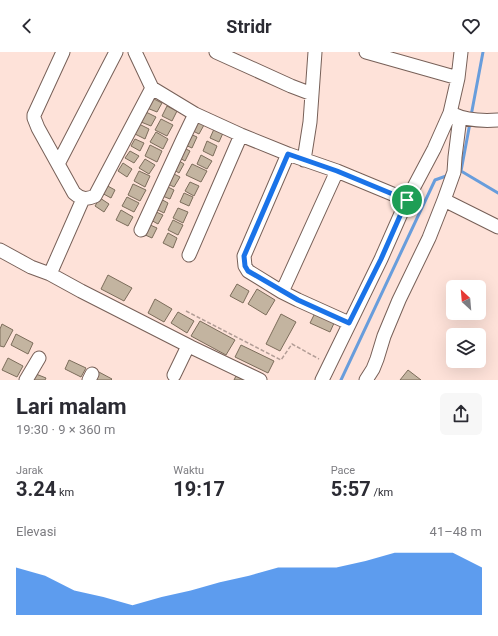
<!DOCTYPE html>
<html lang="id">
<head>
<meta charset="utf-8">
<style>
	:root { --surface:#fff; --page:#f7f7f7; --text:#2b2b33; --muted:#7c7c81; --accent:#1a73e8 }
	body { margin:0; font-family:Roboto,sans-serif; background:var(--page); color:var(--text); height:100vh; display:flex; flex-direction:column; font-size:15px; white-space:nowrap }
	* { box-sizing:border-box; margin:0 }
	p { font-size:13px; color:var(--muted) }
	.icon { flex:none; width:22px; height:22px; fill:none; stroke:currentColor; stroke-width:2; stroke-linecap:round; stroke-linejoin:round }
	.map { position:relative; height:328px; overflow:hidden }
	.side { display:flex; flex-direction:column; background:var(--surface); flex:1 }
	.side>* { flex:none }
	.needle { width:26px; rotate:334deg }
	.buttons { position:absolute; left:446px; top:228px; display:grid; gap:8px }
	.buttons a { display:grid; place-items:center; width:40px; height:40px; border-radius:6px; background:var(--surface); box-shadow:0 4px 16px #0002; font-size:20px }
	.pin { position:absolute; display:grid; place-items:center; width:34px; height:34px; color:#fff; margin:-17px; border:2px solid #fff; border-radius:50%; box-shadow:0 1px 4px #0007 }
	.round { display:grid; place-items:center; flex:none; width:42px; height:42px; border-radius:6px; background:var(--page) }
	.summary { display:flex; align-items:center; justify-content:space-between; height:68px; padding:0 16px }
	h1 { font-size:22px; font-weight:700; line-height:30px }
	.stats { display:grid; grid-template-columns:repeat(3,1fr); gap:6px; height:68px; padding:4px 16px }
	.stats div { display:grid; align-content:center }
	.stats b { font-size:20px; font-weight:700 }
	.stats small { font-size:11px; font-weight:400 }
	.stats p { font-size:11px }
	.chart { height:112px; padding:8px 16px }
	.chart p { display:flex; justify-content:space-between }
	.chart svg { width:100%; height:72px; margin-top:4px; fill:var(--accent); opacity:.7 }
	header { display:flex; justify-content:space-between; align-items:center; height:52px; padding:0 16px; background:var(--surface); font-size:18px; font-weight:700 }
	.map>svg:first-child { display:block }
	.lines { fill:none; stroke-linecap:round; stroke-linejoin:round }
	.stream { stroke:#689ddc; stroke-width:3 }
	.building { fill:#c3b4a0; stroke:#7c6d5b }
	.minor-casing { stroke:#776058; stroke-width:15 }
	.path { stroke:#b29d96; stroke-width:1.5; stroke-dasharray:4 2; stroke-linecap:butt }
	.minor { stroke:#fff; stroke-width:13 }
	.route-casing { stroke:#fff; stroke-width:8 }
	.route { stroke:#1a73e8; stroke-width:5 }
</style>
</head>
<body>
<header><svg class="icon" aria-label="back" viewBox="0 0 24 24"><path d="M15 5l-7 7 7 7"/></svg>Stridr<svg class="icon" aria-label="heart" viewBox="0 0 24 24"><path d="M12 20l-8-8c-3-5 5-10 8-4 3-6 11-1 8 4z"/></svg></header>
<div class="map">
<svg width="498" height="328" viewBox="0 0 498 328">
	<rect width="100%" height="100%" fill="#fee2d9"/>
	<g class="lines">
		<path class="stream" d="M471,64l12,-64
			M461,119l9,-48
			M458,120l3,-1 37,22
			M341,328l94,-200 14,-5"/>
	</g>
	<path class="building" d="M152,46l10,5 -5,9 -10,-4z
		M167,54l10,5 -5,10 -10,-5z
		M146,60l10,5 -5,9 -10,-4z
		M161,67l12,6 -6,11 -12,-6z
		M194,68l10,5 -5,9 -10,-5z
		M139,72l10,5 -4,10 -10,-5z
		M214,77l9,4 -4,9 -9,-4z
		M156,80l12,7 -5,10 -13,-7z
		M188,81l9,4 -5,11 -9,-4z
		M135,87l9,4 -4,8 -9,-5z
		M207,89l10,5 -4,10 -10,-5z
		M150,93l12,6 -5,11 -12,-6z
		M182,95l8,4 -5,10 -9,-5z
		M130,99l9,5 -5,7 -9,-5z
		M201,103l11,6 -5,8 -10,-5z
		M145,107l10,6 -6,9 -10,-6z
		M176,107l8,5 -5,9 -8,-5z
		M123,111l9,6 -5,8 -9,-6z
		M192,112l15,7 -6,11 -15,-7z
		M139,119l11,5 -5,11 -11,-6z
		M170,120l10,5 -6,10 -10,-5z
		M190,130l9,4 -5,10 -9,-5z
		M104,132l11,6 -4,8 -11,-6z
		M133,132l13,6 -6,11 -12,-6z
		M164,133l10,5 -4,9 -10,-4z
		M184,141l9,4 -4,9 -9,-4z
		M127,145l12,6 -5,9 -12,-6z
		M100,146l9,6 -5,8 -9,-6z
		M159,146l9,5 -4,10 -10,-5z
		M178,156l10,4 -5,11 -10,-5z
		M121,158l12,7 -5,9 -12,-6z
		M154,159l9,4 -5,9 -9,-5z
		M173,168l10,5 -5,10 -10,-5z
		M148,172l9,4 -5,10 -9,-4z
		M168,181l9,5 -4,10 -10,-5z
		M108,223l24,13 -8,13 -23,-12z
		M237,232l12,7 -6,12 -13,-7z
		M257,237l18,11 -9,15 -18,-11z
		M155,247l17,10 -8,13 -16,-9z
		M316,259l19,10 -5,11 -20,-9z
		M178,260l16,9 -7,12 -16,-10z
		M281,262l15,8 -16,29 -14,-7z
		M200,269l35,19 -9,15 -35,-19z
		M2,272l11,6 -9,17 -4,-1v-17z
		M16,282l17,9 -5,11 -17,-9z
		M241,293l33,16 -6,12 -33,-16z
		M8,306l15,8 -6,11 -15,-7z
		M69,308l17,8 -5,9 -16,-8z
		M408,318l13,10h-21z
		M97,319l15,8 -1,1h-19z
		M36,322l10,4 -1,2h-12z
		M236,324l8,4h-10z"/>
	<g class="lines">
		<defs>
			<path id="minor" d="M63,0l-29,63v3l4,10 36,65c7,6 12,7 21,3l57,-108 43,26 46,21 47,19 49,17 70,29
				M135,0l17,36
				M216,0l75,34 21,8
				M366,0l92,26
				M453,62c14,7 30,7 45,6
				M288,102l-44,102 1,10 3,5 34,21 55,-121
				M304,108l6,-38 5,-70
				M58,112l58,-112
				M444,148l10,-28 1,-15 5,-40
				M141,178l42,-91 12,-25
				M0,198l31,17 19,7 31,17 110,56 69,33
				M189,203l52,-120
				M50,222l33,-75
				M282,240l16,8 51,23
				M174,323l14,-29
				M26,328l13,-22
				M89,328l3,-6
				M322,328l59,-121 26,-59 27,-51 16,-36 8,-35 3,-26
				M366,328l7,-11 4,-10 7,-23 15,-36 30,-62 15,-38 54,27"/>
		</defs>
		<use href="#minor" class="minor-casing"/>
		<path class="path" d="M186,259l95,49 11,-16 27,15"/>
		<use href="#minor" class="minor"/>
	</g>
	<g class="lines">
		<defs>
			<path id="route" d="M288,102l49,17 70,29 -26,59 -32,64 -51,-23 -50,-29 -3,-5 -1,-10z"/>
		</defs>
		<use href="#route" class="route-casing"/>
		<use href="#route" class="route"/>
	</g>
</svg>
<div class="buttons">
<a><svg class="needle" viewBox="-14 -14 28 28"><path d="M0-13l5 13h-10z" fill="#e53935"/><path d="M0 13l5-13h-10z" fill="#7c7c81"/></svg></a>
<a><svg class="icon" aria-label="layers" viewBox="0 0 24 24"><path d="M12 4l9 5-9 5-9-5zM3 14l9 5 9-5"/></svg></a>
</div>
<div class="pin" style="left:407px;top:148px;background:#1e9e55"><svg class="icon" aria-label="arrive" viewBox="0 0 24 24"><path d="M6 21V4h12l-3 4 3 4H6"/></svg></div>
</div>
<section class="side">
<div class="summary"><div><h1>Lari malam</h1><p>19:30 · 9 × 360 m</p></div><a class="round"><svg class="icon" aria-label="share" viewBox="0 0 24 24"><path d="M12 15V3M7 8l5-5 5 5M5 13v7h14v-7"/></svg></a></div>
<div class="stats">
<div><p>Jarak</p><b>3.24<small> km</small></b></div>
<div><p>Waktu</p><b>19:17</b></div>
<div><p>Pace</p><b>5:57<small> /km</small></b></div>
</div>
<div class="chart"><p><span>Elevasi</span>41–48 m</p>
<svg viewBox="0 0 160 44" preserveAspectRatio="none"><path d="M0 44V15L10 20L20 29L30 33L40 38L50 33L60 29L70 24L80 20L90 15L100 15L110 15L120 11L130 6L140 6L150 6L160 15V44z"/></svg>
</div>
</section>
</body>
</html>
